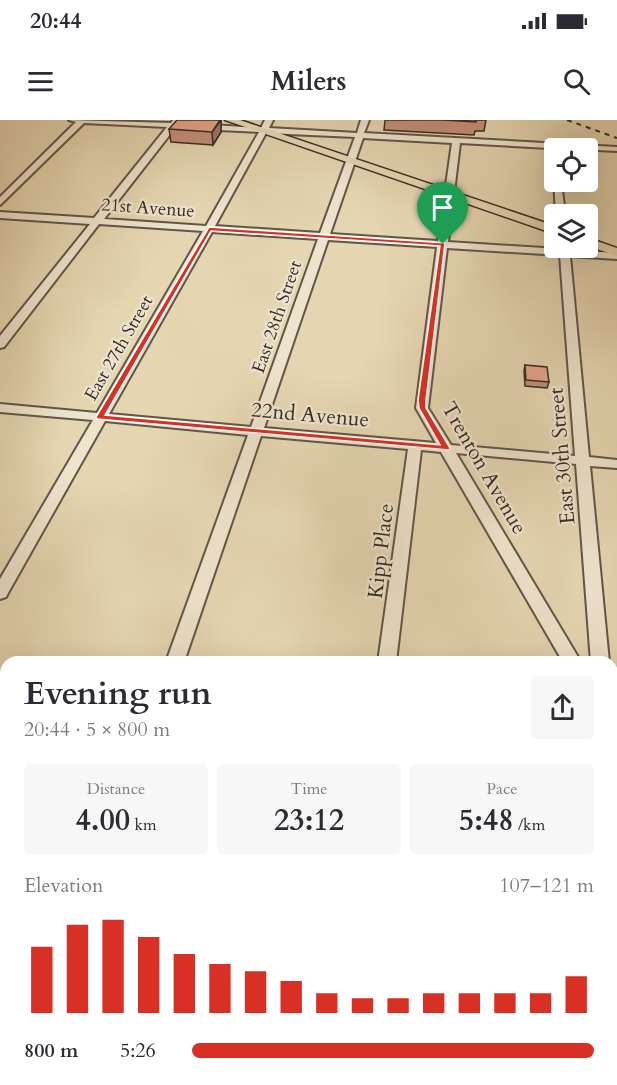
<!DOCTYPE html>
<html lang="en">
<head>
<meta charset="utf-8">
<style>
	:root { --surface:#fff; --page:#f7f7f7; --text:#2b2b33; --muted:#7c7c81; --accent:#d93025 }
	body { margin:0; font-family:Cardo,serif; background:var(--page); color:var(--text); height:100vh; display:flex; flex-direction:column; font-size:22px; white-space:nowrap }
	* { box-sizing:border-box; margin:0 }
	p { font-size:20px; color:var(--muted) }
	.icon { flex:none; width:33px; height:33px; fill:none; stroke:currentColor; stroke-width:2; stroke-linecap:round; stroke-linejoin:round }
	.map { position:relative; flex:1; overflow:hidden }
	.drawer { position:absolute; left:0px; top:536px; width:618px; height:430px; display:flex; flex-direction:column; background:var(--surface); border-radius:18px 18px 0 0; box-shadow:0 6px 24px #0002 }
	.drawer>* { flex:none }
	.buttons { position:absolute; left:544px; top:18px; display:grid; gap:12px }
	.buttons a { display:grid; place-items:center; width:54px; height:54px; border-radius:6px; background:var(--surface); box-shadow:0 6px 24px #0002; font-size:30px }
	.pin { position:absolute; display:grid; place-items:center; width:51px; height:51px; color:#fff; margin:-62px -26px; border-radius:50% 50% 50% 0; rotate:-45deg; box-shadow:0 0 6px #0007 }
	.pin .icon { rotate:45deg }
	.round { display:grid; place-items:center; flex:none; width:63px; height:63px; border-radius:6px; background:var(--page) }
	.head { display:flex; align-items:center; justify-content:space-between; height:102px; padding:0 24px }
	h1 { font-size:33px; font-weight:800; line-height:45px }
	.stats { display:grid; grid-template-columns:repeat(3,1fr); gap:9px; height:102px; padding:6px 24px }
	.stats div { display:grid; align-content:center; border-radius:6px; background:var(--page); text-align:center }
	.stats b { font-size:30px; font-weight:800 }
	.stats small { font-size:16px; font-weight:400 }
	.stats p { font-size:16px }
	.chart { height:168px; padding:12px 24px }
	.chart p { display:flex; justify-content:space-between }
	.chart svg { width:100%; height:108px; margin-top:6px; stroke:var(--accent); stroke-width:6 }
	ul { padding:0 24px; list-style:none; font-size:20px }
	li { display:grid; grid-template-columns:96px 72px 1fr; align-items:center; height:45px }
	li i { height:15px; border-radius:8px; background:var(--accent) }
	.status { display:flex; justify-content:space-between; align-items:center; height:42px; padding:0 30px; background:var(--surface); direction:ltr }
	.status svg { height:16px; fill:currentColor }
	header { display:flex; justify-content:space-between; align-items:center; height:78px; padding:0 24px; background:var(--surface); font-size:27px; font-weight:800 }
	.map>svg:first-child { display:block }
	.green { fill:#b5be8c; stroke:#767558; stroke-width:1.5 }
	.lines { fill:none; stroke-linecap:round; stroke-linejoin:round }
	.minor-casing { stroke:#625648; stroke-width:4 }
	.major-casing { stroke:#372c24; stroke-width:3 }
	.highway-casing { stroke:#372c24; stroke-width:3 }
	.minor { fill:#eee4cd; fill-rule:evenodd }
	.major { fill:#e5d6b2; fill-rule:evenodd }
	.highway { fill:#e5d6b2; fill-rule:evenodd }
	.rail { stroke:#372c24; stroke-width:2; stroke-dasharray:5 5; stroke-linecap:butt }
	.wall { fill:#c48e79; stroke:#372c24; stroke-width:1.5 }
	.shaded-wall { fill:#a07463; stroke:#372c24; stroke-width:1.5 }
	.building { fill:#e4a58d; stroke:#372c24; stroke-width:1.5 }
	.route { fill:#d93025; stroke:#fff; stroke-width:1.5; fill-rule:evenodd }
	.labels { text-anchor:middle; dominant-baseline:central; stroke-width:4.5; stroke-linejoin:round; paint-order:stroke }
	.far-street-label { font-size:18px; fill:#372c24; stroke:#eee4cd }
	.street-label { font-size:21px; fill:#372c24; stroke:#eee4cd }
</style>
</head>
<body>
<div class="status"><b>20:44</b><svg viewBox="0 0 49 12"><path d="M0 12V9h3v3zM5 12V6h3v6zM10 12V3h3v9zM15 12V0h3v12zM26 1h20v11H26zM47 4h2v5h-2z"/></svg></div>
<header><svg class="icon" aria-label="menu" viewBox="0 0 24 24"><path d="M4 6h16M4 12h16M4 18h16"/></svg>Milers<svg class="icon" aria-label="search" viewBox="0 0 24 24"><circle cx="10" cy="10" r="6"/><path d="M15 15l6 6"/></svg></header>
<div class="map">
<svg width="617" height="965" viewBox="0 0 617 965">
	<rect width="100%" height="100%" fill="#e5d6b2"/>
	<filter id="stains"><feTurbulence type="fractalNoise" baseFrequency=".00333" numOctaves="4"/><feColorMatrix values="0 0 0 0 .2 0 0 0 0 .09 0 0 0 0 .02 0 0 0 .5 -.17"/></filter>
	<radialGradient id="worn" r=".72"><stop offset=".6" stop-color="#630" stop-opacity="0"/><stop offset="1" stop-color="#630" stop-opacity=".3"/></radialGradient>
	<path class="green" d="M612,812h5v78l-5,-1z"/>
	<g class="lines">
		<defs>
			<path id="minor" d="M69,0l102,3 2,-3h8l-3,3 83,5 4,-8h8l-4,8 88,5 4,-13h8l-5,13 253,14v4l-62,-3v16l-4,-3 -2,-13 -89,-5 -12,99 111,7 10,-1v2l48,3v6l-47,-3 19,201 28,3v8l-27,-2 19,196h-18l-15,-198 -120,-11 125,209h-18l-122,-210 -20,-2 -25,212h-18l30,-213 -147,-13 -77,226h-18l82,-227 -143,-14 -97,172 -2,4 -6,2v-20l93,-159 -93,-8v-8l97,9 106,-182 -104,-7 -95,123 -4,1v-12l90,-112 -90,-6v-6l94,6 73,-91 -83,-4 -84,82v-8l76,-75zM175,8l84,4 -53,94 -102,-7zM266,13l89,4 -35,96 -105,-7zM363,18l89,5 -14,98 -108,-7zM212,112l106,7 -67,188 -142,-13zM328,120l109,7 -21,161 20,35 -172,-15zM447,128l113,7 15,201 -124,-11 -23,-37z
				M554,60l7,2 4,32h-9z
				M612,602l5,1v23l-5,-2z
				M0,620l6,1v16l-6,-1z
				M612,701l5,1v18l-5,-1z"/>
			<path id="major" d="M225,0h15l315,106v8z
				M588,118l29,10v8l-29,-10z"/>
			<path id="highway" d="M0,806l6,1v32l-6,-1z
				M0,880l6,2v34l-6,-2z
				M612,925l5,1v36l-8,-2h3z
				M275,960h58l2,5h-58z"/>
		</defs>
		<use href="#minor" class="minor-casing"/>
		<use href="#major" class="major-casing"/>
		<use href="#highway" class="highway-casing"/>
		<use href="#minor" class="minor"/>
		<use href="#major" class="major"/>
		<use href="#highway" class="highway"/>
		<path class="rail" d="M567,0l50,18"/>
	</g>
	<path class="wall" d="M221,0v12l-8,13 -42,-3 -2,-13z
		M385,0h101l-2,11h-9l-1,4 -90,-5z
		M525,245l24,17 -2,6 -22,-2 -1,-15z"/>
	<path class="shaded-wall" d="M221,0v12l-8,13 -1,-13z"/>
	<path class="building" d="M177,0h43l-8,12 -43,-3z
		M443,0h33v2z
		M525,245l22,2 2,15 -23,-2z"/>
	<path class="route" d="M209,107l236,16 -19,157v8l24,40 -1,2 -352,-31 -1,-2zM211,111l229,15 -22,154 1,8 21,37 -335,-30z"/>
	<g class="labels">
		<g class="far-street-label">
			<text transform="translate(148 88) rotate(4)">21st Avenue</text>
			<text transform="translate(277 197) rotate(-71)">East 28th Street</text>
			<text transform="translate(119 228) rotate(-60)">East 27th Street</text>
		</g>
		<g class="street-label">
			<text transform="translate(310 295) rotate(5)">22nd Avenue</text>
			<text transform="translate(562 336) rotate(-95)">East 30th Street</text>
			<text transform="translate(484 348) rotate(60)">Trenton Avenue</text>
			<text transform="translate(381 431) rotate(-83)">Kipp Place</text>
		</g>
	</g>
	<rect width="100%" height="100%" filter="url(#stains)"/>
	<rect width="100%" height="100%" fill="url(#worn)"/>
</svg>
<div class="buttons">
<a><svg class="icon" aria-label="locate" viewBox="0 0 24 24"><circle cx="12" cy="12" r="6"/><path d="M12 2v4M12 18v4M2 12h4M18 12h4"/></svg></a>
<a><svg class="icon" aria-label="layers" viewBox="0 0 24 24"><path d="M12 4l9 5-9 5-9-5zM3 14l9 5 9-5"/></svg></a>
</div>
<div class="pin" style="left:443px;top:124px;background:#1e9e55"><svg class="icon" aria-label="arrive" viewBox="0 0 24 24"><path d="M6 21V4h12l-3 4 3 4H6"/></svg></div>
<section class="drawer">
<div class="head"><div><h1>Evening run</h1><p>20:44 · 5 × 800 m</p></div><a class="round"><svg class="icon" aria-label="share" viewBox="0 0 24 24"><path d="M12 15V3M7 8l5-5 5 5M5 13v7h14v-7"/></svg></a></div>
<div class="stats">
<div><p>Distance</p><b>4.00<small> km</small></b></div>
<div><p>Time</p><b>23:12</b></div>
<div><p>Pace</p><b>5:48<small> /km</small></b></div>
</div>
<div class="chart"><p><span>Elevation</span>107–121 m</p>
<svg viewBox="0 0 160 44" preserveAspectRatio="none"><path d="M5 44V17M15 44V8M25 44V6M35 44V13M45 44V20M55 44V24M65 44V27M75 44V31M85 44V36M95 44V38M105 44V38M115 44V36M125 44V36M135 44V36M145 44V36M155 44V29"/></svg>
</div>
<ul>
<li><b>800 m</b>5:26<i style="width:100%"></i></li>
</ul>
</section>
</div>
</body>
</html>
